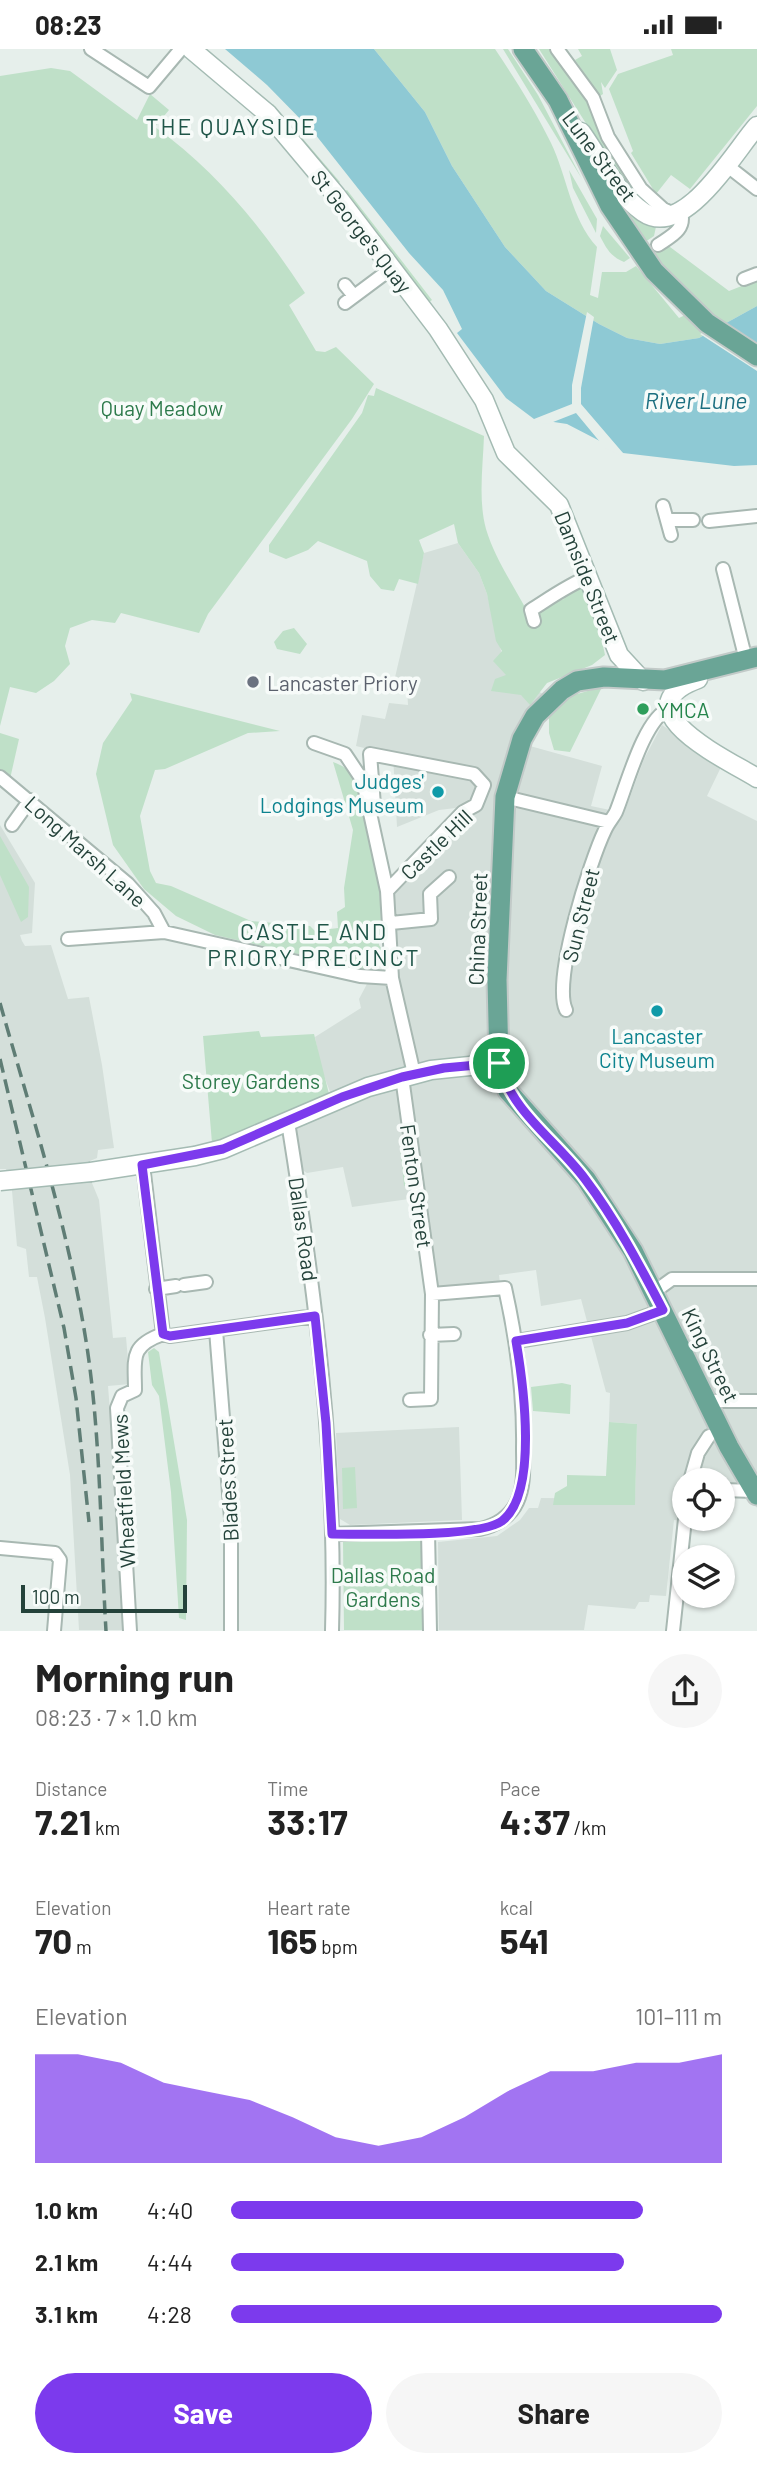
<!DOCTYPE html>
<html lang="en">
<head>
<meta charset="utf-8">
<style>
	:root { --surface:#fff; --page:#f6f6f6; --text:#222; --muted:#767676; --accent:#7c3aed }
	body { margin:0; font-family:Barlow,sans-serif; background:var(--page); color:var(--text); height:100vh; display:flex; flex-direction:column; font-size:26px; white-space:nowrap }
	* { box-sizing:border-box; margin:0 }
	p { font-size:23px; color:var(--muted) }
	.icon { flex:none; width:38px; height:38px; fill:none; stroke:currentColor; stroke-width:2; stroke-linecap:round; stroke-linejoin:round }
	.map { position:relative; height:1582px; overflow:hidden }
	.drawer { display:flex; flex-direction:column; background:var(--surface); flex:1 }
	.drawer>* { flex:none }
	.fabs { position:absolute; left:672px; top:1419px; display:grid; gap:14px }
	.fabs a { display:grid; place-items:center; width:63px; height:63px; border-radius:50%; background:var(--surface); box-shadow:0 2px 5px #0004; font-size:35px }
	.scale { position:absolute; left:21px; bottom:18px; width:166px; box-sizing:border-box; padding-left:7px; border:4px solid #24423a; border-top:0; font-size:19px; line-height:24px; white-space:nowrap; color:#24423a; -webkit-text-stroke:5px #f7fbf9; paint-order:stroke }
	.pin { position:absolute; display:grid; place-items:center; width:60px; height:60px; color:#fff; margin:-30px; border:4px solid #fff; border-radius:50%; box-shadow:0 2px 7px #0007 }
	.round { display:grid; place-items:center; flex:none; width:74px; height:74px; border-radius:37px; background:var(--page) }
	.headline { display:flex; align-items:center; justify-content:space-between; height:119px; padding:0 35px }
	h1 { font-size:38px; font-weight:700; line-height:52px }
	.metrics { display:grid; grid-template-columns:repeat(3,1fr); gap:10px; height:119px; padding:7px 35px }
	.metrics div { display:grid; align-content:center }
	.metrics b { font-size:35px; font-weight:700 }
	.metrics small { font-size:19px; font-weight:400 }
	.metrics p { font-size:19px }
	.chart { height:196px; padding:14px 35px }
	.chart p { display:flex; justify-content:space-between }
	.chart svg { width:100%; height:126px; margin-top:7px; fill:var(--accent); opacity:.7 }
	.button { display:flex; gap:14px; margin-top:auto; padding:14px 35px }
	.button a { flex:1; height:80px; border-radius:42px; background:var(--accent); color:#fff; font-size:28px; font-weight:700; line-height:80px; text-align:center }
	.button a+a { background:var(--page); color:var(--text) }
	ul { padding:0 35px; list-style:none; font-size:23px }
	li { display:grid; grid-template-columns:112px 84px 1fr; align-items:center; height:52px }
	li i { height:18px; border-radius:9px; background:var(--accent) }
	.status { display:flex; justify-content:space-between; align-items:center; height:49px; padding:0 35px; background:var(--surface); direction:ltr }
	.status svg { height:19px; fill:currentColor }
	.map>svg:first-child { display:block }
	.built { fill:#d4dfda }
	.green { fill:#bfe0c8 }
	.water { fill:#8ec9d4 }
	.pier { fill:#e6efeb }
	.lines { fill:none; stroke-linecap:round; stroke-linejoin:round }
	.street-casing { stroke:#a8b8b2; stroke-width:16 }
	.secondary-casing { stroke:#a4bbb3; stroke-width:21 }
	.primary-casing { stroke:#c2cac8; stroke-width:23 }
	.street { stroke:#fff; stroke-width:12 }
	.secondary { stroke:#fff; stroke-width:18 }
	.primary { stroke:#6aa596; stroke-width:19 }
	.rail { stroke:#5f7d75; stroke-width:3.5; stroke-dasharray:14 7; stroke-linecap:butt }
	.secondary-bridge-casing { stroke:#a4bbb3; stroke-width:21; stroke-linecap:butt }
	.secondary-bridge { stroke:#fff; stroke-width:18 }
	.route-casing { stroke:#fff; stroke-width:14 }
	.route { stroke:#7c3aed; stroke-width:9 }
	.worship-dot { fill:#6b7280; stroke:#f7fbf9; stroke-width:2.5 }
	.leisure-dot { fill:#2e9e5b; stroke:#f7fbf9; stroke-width:2.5 }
	.culture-dot { fill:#0f9aa8; stroke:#f7fbf9; stroke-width:2.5 }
	.labels { text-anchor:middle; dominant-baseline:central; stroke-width:7; stroke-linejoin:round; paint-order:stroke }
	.street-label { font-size:21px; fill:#24423a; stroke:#f7fbf9 }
	.park-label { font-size:21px; fill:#2d7a4b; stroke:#f7fbf9 }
	.worship-label { font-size:21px; fill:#5b616d; stroke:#f7fbf9; text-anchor:start }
	.leisure-label { font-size:21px; fill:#27864d; stroke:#f7fbf9; text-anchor:start }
	.culture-label { font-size:21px; fill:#0d838f; stroke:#f7fbf9; text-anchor:end }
	.neighbourhood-label { font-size:23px; letter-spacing:2px; fill:#1f5548; stroke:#f7fbf9 }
	.water-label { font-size:23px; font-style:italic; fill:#1c6f80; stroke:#f7fbf9 }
</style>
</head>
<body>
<div class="status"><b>08:23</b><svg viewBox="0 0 49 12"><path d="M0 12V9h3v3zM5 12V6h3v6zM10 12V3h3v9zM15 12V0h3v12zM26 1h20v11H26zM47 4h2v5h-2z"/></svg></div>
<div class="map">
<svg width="757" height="1582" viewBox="0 0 757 1582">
	<rect width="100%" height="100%" fill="#e6efeb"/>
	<path class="built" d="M458,494l21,30 8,21 20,81 38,20 -37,111 10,-19 12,-41 72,20 -11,40 33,7 20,-54 18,-34 60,40 -15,31 50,25v687l-8,-13 -26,-1v-13h-39v38l5,2 -15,-1 -8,76 -16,-1 -1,7h-10l-4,7 -47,-4 -4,25h-145l-1,-88 59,-6 23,-16 9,-12h9l3,-10 94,1 2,-75 -28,-2 1,-29 -4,-1 -25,-93 -40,7 -5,-36 -37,5 1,8 -72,9 -12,-94 -64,9 -9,-40 -36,6 -6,-4 -7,-45 41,-19 -14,-37 -6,-31 46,-29 -2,-9 9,-17 29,-1 -6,-89 73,-85 -25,3 -42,17 -4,-72 -37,-9 6,-31 23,4 4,-16 19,2 -1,-19h-14l31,-133z
		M0,776l35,58 -3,50 -12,2 2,6 3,5 26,-1 17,54 21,-2 13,68 12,83 -16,2 -1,8 -7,3 2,22 7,17 14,138 13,-1 4,47 -22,2 19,244h-48l-9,-155 -25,-157 -8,-41h-8l-3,-28 -9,-3 -5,-55 -6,-22h-6z
		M459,1378l3,93 -112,5 -10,-6 -4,-86z"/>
	<path class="green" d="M374,0h121c20,30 40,61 56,94 16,33 20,76 46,104l-7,48 8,3 4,-26h24l10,-6 43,52 24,-12 -23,-19 -26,-33 10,-8 6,1 59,44 28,-11v26l-58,32 -39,6 -33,-6 -28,-14 -53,-33 -41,-44 -53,-81 -27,-54z
		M503,0h5l30,46 44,84z
		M539,0h11l20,31 10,8 74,118 -3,3 -23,-19z
		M578,0h32l7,21 -12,18 -4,-6 2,12 -3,2 -25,-36 7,-4z
		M671,0h86v57l-67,83 -19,-14 -15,19 -25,-41 2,-2 -24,-62 9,-15 55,-19z
		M51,19l19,3 67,49 13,-26 19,16 -14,17c63,45 108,102 150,166l-16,12 27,46 9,1 11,-5 38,37 -22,35 -144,195 -9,19 -78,-20 -6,10 -23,-3 -22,8 -5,18 5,18 -16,17 -18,12 -26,-6 -10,39v-650z
		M273,55l67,78 -4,3 -66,-78z
		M569,121l28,49 -1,14 -23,-45z
		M607,134l50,39 -3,14 -9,6z
		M347,141l85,110 -5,4 -85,-111z
		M603,177l27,32 -6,4c-13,-5 -18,-14 -24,-26z
		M376,339l108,48c-1,30 -6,64 2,93 9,30 28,57 42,84l36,-14 3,-7 12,-6 4,3 15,34 7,32 -13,10 -45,18 -17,22 -9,-10 -30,-4 4,-12 11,-4 -13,-14 9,-10 -6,-10 -9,-47 -8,-21 -21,-30 -4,-19 -35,16 5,13 -6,31 -19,-5 -5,12 -13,-2 -11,-13 -3,-15 -49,-20 -10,9 -22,9 -17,-7v-7l93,-132 6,-18 6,1z
		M294,579l13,16 -7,10 -23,-5 -3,-7 9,-11z
		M602,638l-32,65 -16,-2 -5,-17v-19l21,-18z
		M130,644l150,38 -32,2 -83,36 -10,1 -15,46 10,55 6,12 15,3 80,35 59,5 5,5 23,-3 -1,-16 8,-5 -1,-19 9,-58 -20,-68c9,3 17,8 21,16 18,32 32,131 25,167l4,6 -5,16 -20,4 -47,-14 -96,-22 -39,-19 -32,-27 -31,-44 -17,-71 7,-31 29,-43z
		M0,684l19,6 -9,40 -10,-7z
		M0,787l29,51 -1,30 -7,5 -21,-47z
		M259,982l2,6 53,-3 15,60 -117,49 -9,-107z
		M406,1098l4,38 -6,1 -4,-38z
		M154,1299l5,4 28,168 -1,100 -7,-2 -8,-126 -12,-96 -7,-11 -4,-33z
		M562,1334l9,2 -1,29 -37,-3 -2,-24z
		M609,1373l28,2 -2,81h-82l2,-12 12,-7v-11l39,1z
		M355,1418l2,41 -14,1 -1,-41z
		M423,1492l1,89h-80l-1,-88z"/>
	<path class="water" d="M225,0h149l51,63 27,54 53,81 41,44 53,33 28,14 33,6 39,-6 58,-32v159l-23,1 -111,-13 -56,-29 -33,-5 -28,-21 -49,-65 5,-4 -19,-39 -34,-37 -94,-119 -48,-49z"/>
	<path class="pier" d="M587,263l7,5 -13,71v16l42,49 -1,3 -17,-8 -29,-35 -28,11 -13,-2 -1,-3 38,-15v-19z
		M720,274l37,25v23l-57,-37z"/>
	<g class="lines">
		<defs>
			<path id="street" d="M91,0l58,38 32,-38
				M557,0l36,49 15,39 33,52 22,20 11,5
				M725,115l32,25
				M658,196c13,-9 28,-15 23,-33
				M744,230l13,-5
				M345,236l9,11
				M345,254l47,-35
				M663,457l8,29
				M667,471h26
				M709,472l48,-5
				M723,520l23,91
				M534,572l-3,-11c19,-12 37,-25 57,-33
				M314,694l31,11 18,27 24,110 5,87 22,96
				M0,728l128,107 26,29 10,19
				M505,748l104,25
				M374,756l-4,-51 104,20 10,11 -8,20 -13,7 -76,79
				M12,776l18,-25
				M391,874l40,-4 -1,-25 19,-17
				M68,890l96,-7 196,44 32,2
				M566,961c-14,-29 24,-149 39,-180 3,-7 8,-12 11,-18 10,-24 28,-94 53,-103
				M402,1028l30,217 -1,105 -21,1
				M288,1073c27,168 49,338 44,509
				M143,1116l20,169 7,2 145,-20
				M184,1236l22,-3
				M156,1240l20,-3
				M654,1243l18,-13h85
				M216,1281l15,188v113
				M430,1286l24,-1
				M517,1292l110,-18 36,-13
				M708,1352h49
				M690,1432l8,-28 11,-17
				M723,1441l31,1
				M428,1483l2,99
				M332,1485l148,-5c15,-3 30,-12 37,-27 8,-17 6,-36 6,-54 1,-55 -6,-106 -18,-160l-73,6
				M0,1499l55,5 5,7 -6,71
				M130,1582l-13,-223 5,-12 13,-6c0,-31 -6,-44 28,-56
				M673,1582l12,-112"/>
			<path id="secondary" d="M191,0l77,65 68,81 102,134 46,71 22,53 53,52 60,150 24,26
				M581,83c18,25 36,62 62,80 41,28 91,-60 114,-86
				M698,630c-80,30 28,80 59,99
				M91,1123l104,-16 28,-7 145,-62 63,-17 68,-7"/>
			<path id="primary" d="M523,0l35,51 52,106 44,65 53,52 50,33
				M757,608l-92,23 -61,-3 -27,4 -15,9 -27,26 -13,23 -17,58 -8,183 2,83 9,28 78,88 47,72 96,196 28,48"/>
		</defs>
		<use href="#street" class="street-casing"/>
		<use href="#secondary" class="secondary-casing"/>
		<use href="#primary" class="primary-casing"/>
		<use href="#street" class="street"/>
		<use href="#secondary" class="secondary"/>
		<use href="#primary" class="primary"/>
		<path class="rail" d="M0,954c30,106 64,211 83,320 18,99 17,207 23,308
			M0,1010l64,269 12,70 13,124"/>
		<defs>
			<path id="secondary-bridge" d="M0,1132l91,-9"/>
		</defs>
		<use href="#secondary-bridge" class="secondary-bridge-casing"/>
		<use href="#secondary-bridge" class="secondary-bridge"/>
	</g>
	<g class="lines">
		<defs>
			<path id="route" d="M499,1014c12,49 57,77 86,116 31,41 54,85 78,131l-36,13 -111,18c7,41 23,152 -14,180 -23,17 -137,13 -170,13l-6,-111 -11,-107 -145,20 -7,-2 -21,-169 81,-16 119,-52 60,-20 42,-9z"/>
		</defs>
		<use href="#route" class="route-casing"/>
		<use href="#route" class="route"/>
	</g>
	<circle class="worship-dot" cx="253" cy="633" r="7"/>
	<circle class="leisure-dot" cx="643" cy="660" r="7"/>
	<g class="culture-dot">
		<circle cx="438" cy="743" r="7"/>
		<circle cx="657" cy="962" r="7"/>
	</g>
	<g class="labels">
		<g class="street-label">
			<text transform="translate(600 107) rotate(53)">Lune Street</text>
			<text transform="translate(362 182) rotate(52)">St George's Quay</text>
			<text transform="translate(588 528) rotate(68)">Damside Street</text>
			<text transform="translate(436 795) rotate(-44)">Castle Hill</text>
			<text transform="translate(86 802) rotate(42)">Long Marsh Lane</text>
			<text transform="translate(580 866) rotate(-76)">Sun Street</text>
			<text transform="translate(477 880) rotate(-88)">China Street</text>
			<text transform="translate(417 1137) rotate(82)">Fenton Street</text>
			<text transform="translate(304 1180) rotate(82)">Dallas Road</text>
			<text transform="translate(711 1306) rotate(64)">King Street</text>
			<text transform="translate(227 1431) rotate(-93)">Blades Street</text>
			<text transform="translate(123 1442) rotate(-93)">Wheatfield Mews</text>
		</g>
		<g class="park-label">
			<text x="162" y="358">Quay Meadow</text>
			<text x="251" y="1031">Storey Gardens</text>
			<text x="383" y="1525">Dallas Road<tspan x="383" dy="24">Gardens</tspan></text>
		</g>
		<g class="worship-label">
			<text x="267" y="633">Lancaster Priory</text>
		</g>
		<g class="leisure-label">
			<text x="657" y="660">YMCA</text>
		</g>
		<g class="culture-label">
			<text x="424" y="731">Judges'<tspan x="424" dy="24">Lodgings Museum</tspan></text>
			<text x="657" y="986" text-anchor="middle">Lancaster<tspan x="657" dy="24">City Museum</tspan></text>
		</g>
		<g class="neighbourhood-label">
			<text x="231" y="77">THE QUAYSIDE</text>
			<text x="314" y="882">CASTLE AND<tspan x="314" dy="26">PRIORY PRECINCT</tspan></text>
		</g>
		<g class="water-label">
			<text x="696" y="351">River Lune</text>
		</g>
	</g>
</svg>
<div class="fabs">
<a><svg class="icon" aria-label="locate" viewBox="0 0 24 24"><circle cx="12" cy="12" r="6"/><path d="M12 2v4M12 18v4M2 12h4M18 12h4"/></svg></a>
<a><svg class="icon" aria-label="layers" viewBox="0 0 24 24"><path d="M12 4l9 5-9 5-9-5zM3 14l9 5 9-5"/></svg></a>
</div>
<div class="scale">100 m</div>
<div class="pin" style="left:499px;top:1014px;background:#1e9e55"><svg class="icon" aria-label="arrive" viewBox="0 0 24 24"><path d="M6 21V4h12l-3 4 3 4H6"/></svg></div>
</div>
<section class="drawer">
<div class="headline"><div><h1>Morning run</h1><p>08:23 · 7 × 1.0 km</p></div><a class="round"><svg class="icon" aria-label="share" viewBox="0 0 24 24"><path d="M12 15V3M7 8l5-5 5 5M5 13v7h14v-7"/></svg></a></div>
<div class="metrics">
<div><p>Distance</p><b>7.21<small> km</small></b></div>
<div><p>Time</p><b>33:17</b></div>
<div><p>Pace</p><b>4:37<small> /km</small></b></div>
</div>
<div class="metrics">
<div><p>Elevation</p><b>70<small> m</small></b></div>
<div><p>Heart rate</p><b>165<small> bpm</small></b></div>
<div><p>kcal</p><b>541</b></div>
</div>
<div class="chart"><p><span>Elevation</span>101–111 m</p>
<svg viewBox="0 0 160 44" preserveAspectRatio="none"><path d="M0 44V6L10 6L20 9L30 16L40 19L50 22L60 28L70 35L80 38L90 35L100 28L110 19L120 12L130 12L140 9L150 9L160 6V44z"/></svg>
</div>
<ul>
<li><b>1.0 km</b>4:40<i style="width:84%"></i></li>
<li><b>2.1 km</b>4:44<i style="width:80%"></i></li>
<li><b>3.1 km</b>4:28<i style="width:100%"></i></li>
</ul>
<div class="button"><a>Save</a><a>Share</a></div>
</section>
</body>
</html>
